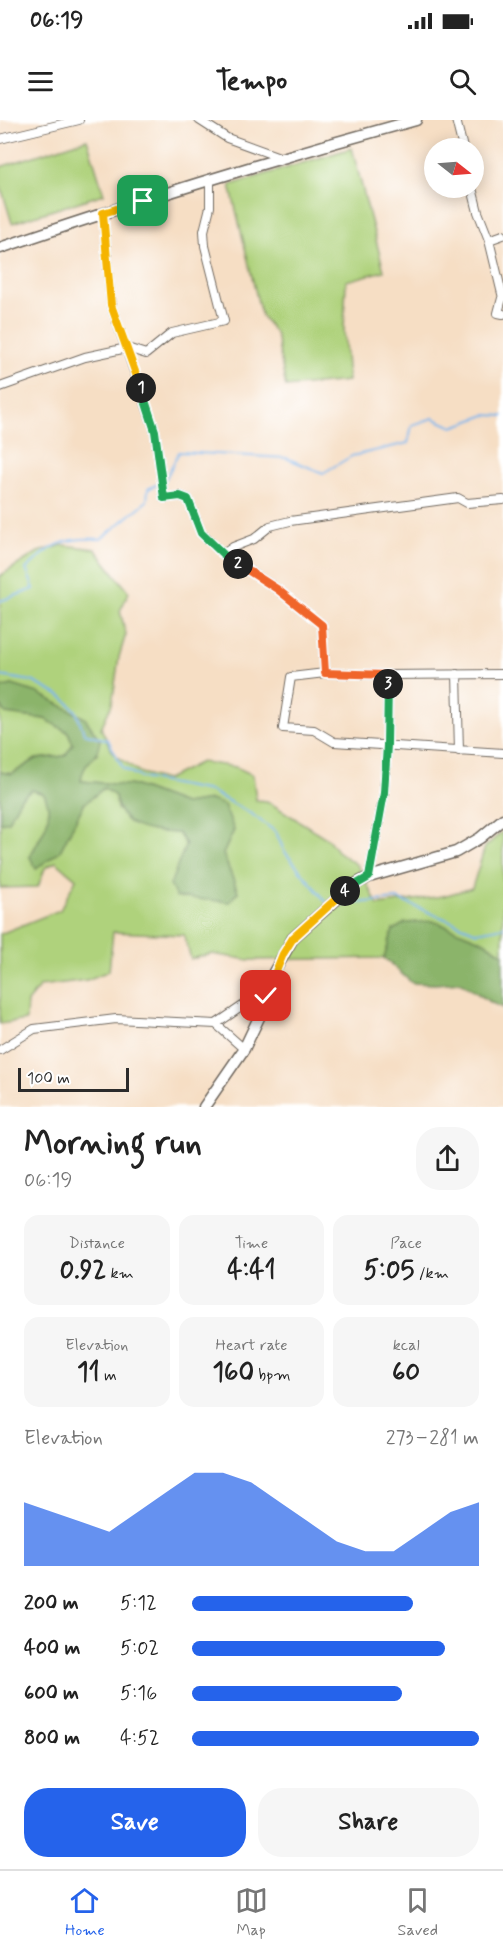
<!DOCTYPE html>
<html lang="en">
<head>
<meta charset="utf-8">
<style>
	:root { --surface:#fff; --page:#f6f6f6; --text:#222; --muted:#767676; --line:#e0e0e0; --accent:#2563eb }
	body { margin:0; font-family:Mynerve,sans-serif; background:var(--page); color:var(--text); height:100vh; display:flex; flex-direction:column; font-size:22px; white-space:nowrap }
	* { box-sizing:border-box; margin:0 }
	p { font-size:20px; color:var(--muted) }
	.icon { flex:none; width:33px; height:33px; fill:none; stroke:currentColor; stroke-width:2; stroke-linecap:round; stroke-linejoin:round }
	.map { position:relative; height:987px; overflow:hidden }
	.sheet { display:flex; flex-direction:column; background:var(--surface); flex:1 }
	.sheet>* { flex:none }
	.needle { width:39px; rotate:107deg }
	.controls { position:absolute; left:424px; top:18px; display:grid; gap:12px }
	.controls a { display:grid; place-items:center; width:60px; height:60px; border-radius:50%; background:var(--surface); box-shadow:0 3px 15px #0003; font-size:30px }
	.scale { position:absolute; left:18px; bottom:15px; width:111px; box-sizing:border-box; padding-left:6px; border:3px solid #2b2b2b; border-top:0; font-size:16px; line-height:21px; white-space:nowrap; color:#2b2b2b; -webkit-text-stroke:4px #fff; paint-order:stroke }
	.pin { position:absolute; display:grid; place-items:center; width:51px; height:51px; color:#fff; margin:-26px; border-radius:12px; box-shadow:0 3px 9px #0006 }
	.km { position:absolute; width:30px; height:30px; margin:-15px; border-radius:50%; background:#222; color:#fff; font-size:16px; line-height:30px; text-align:center }
	.round { display:grid; place-items:center; flex:none; width:63px; height:63px; border-radius:24px; background:var(--page) }
	.headline { display:flex; align-items:center; justify-content:space-between; height:102px; padding:0 24px }
	h1 { font-size:33px; font-weight:800; line-height:45px }
	.metrics { display:grid; grid-template-columns:repeat(3,1fr); gap:9px; height:102px; padding:6px 24px }
	.metrics div { display:grid; align-content:center; border-radius:15px; background:var(--page); text-align:center }
	.metrics b { font-size:26px; font-weight:800 }
	.metrics small { font-size:16px; font-weight:400 }
	.metrics p { font-size:16px }
	.chart { height:168px; padding:12px 24px }
	.chart p { display:flex; justify-content:space-between }
	.chart svg { width:100%; height:108px; margin-top:6px; fill:var(--accent); opacity:.7 }
	.cta { display:flex; gap:12px; margin-top:auto; padding:12px 24px }
	.cta a { flex:1; height:69px; border-radius:24px; background:var(--accent); color:#fff; font-size:24px; font-weight:800; line-height:69px; text-align:center }
	.cta a+a { background:var(--page); color:var(--text) }
	ul { padding:0 24px; list-style:none; font-size:20px }
	li { display:grid; grid-template-columns:96px 72px 1fr; align-items:center; height:45px }
	li i { height:15px; border-radius:8px; background:var(--accent) }
	.status { display:flex; justify-content:space-between; align-items:center; height:42px; padding:0 30px; background:var(--surface); direction:ltr }
	.status svg { height:16px; fill:currentColor }
	header { display:flex; justify-content:space-between; align-items:center; height:78px; padding:0 24px; background:var(--surface); font-size:27px; font-weight:800 }
	.menu { display:flex; justify-content:space-around; align-items:center; height:84px; border-top:2px solid var(--line); background:var(--surface); font-size:16px; color:var(--muted) }
	.menu a { display:grid; justify-items:center; gap:3px }
	.menu .selected { color:var(--accent) }
	.map>svg:first-child { display:block }
	.green { fill:#afd27b; stroke:#6d7e53; stroke-width:1.5 }
	.forest { fill:#8bb46b; stroke:#5b704b; stroke-width:1.5 }
	.lines { fill:none; stroke-linecap:round; stroke-linejoin:round }
	.stream { stroke:#7ab5ec; stroke-width:2 }
	.minor-casing { stroke:#726a61; stroke-width:10 }
	.tertiary-casing { stroke:#726a61; stroke-width:13 }
	.minor { stroke:#fff; stroke-width:8 }
	.tertiary { stroke:#fff; stroke-width:10 }
	.split-1-casing { stroke:#fff; stroke-width:12 }
	.split-2-casing { stroke:#fff; stroke-width:12 }
	.split-3-casing { stroke:#fff; stroke-width:12 }
	.split-4-casing { stroke:#fff; stroke-width:12 }
	.split-5-casing { stroke:#fff; stroke-width:12 }
	.split-1 { stroke:#f5b400; stroke-width:8 }
	.split-2 { stroke:#22a559; stroke-width:8 }
	.split-3 { stroke:#f0652b; stroke-width:8 }
	.split-4 { stroke:#22a559; stroke-width:8 }
	.split-5 { stroke:#f5b400; stroke-width:8 }
</style>
</head>
<body>
<div class="status"><b>06:19</b><svg viewBox="0 0 49 12"><path d="M0 12V9h3v3zM5 12V6h3v6zM10 12V3h3v9zM15 12V0h3v12zM26 1h20v11H26zM47 4h2v5h-2z"/></svg></div>
<header><svg class="icon" aria-label="menu" viewBox="0 0 24 24"><path d="M4 6h16M4 12h16M4 18h16"/></svg>Tempo<svg class="icon" aria-label="search" viewBox="0 0 24 24"><circle cx="10" cy="10" r="6"/><path d="M15 15l6 6"/></svg></header>
<div class="map">
<svg width="503" height="987" viewBox="0 0 503 987">
	<rect width="100%" height="100%" fill="#fff"/>
	<filter id="ink" filterUnits="userSpaceOnUse"><feTurbulence type="fractalNoise" baseFrequency=".0167" numOctaves="2"/><feDisplacementMap in="SourceGraphic" scale="12" xChannelSelector="R" yChannelSelector="G"/><feConvolveMatrix kernelMatrix="1 2 1 2 8 2 1 2 1" color-interpolation-filters="sRGB"/></filter>
	<filter id="wash" filterUnits="userSpaceOnUse"><feTurbulence type="fractalNoise" baseFrequency=".008" numOctaves="4" result="noise"/><feDisplacementMap in="SourceGraphic" scale="24" xChannelSelector="R" yChannelSelector="G"/><feGaussianBlur stdDeviation="1.35" result="paint"/><feColorMatrix in="noise" values="0 0 0 0 0 0 0 0 0 0 0 0 0 0 0 0 0 1.4 0 .05"/><feComposite in="paint" operator="in"/></filter>
	<g filter="url(#wash)">
		<rect width="100%" height="100%" fill="#f6dec4"/>
		<path class="green" d="M87,19l17,55 -92,29 -12,-39v-17z
			M352,28l32,123 -38,10 -2,49 4,51 -62,6 -10,-53 -15,-19 -31,-130z
			M63,425l32,4 34,43 -9,19 6,23 -7,23 -7,47 -11,24 12,25 28,20 24,7 36,-18 35,5 17,8 3,25 11,1 61,38 9,12 20,14 21,40 65,-9 29,-8 13,-41 18,-16v123l-20,-13 -90,-11 -9,28 -135,2 -37,-6 -21,5 -7,-24 -71,-3 -4,39 -22,9 -47,6 -13,16 -1,18 -26,4v-90l60,-24 16,-31 -20,-17 -11,6 -7,19 -38,1v-65l8,-2 13,-23 11,-8 12,4 6,12 -1,14 -19,37 30,-6 24,-47 20,-16 11,8 2,13 35,22 26,2 8,12 -15,40 67,7 -15,-38 11,-24 -23,-30 -27,4 -48,-18 -56,-5 2,-13 16,-15 -86,-68 -12,3v-112l38,-24z
			M0,585l6,9 39,5 23,13 5,12 -8,12 -29,3 -24,15 -12,-2z"/>
		<path class="forest" d="M12,565l26,8 47,25 15,22c-3,23 -17,19 -19,41l55,5 48,18 27,-4 13,5 10,25 -11,24 15,38 -9,10 -53,-5 -6,-12 16,-41 -8,-11c-30,-2 -57,-2 -63,-37l-11,-8 -20,16 -24,47 -24,18 -6,-12c11,-23 26,-38 14,-63l-12,-4 -11,8 -13,23 -8,2v-51l12,2 24,-15 29,-3 8,-12 -5,-12 -23,-13 -39,-5 -6,-9v-17z
			M433,801l50,20 20,13v54l-11,-5 -32,-21 -25,2 -23,-1 -28,-25 9,-28 12,-7z"/>
		<g class="lines">
			<path class="stream" d="M165,360l14,-28 107,6 37,15 29,-17 56,-13 4,-18 21,-7 20,9 33,-12 17,1
				M0,481l34,-12 -8,-20c28,-25 36,-32 75,-30l46,-38 1,-12 12,-6
				M0,556l32,5 32,17 12,13 8,22 24,7 15,28 19,10 68,13 40,22 26,19 8,19 44,53
				M336,785l61,-6 80,33 26,-5"/>
		</g>
	</g>
	<g filter="url(#ink)">
		<g class="lines">
			<defs>
				<path id="minor" d="M199,0l28,18 55,20
					M456,0l7,28
					M0,19l79,-19
					M472,68l6,24 11,28 14,-5
					M103,93l8,92 44,126 9,67 16,-2 8,3 13,34 22,21 54,35 45,36 3,48
					M489,120l14,58
					M502,178l-4,15 5,1
					M0,267l85,-30 42,-9 19,6 26,-21 52,-12 -19,-75 -1,-15 6,-24v-28
					M223,434l10,-7 21,-8 16,-13 20,-5 168,-23 9,5 36,-3
					M457,554l2,77
					M503,554l-115,1 -63,-2 -34,4 -8,51 31,2 20,12 169,11
					M369,757l15,-84 3,-48 1,-70
					M216,904l34,-23 16,-5
					M0,930l34,-21 82,-10 100,5 28,25"/>
				<path id="tertiary" d="M0,128c137,-47 276,-90 416,-128
					M204,987l40,-58 19,-40 10,-35 20,-36 60,-53 16,-8 87,-25 24,-14 23,-19"/>
			</defs>
			<use href="#minor" class="minor-casing"/>
			<use href="#tertiary" class="tertiary-casing"/>
			<use href="#minor" class="minor"/>
			<use href="#tertiary" class="tertiary"/>
		</g>
	</g>
	<g class="lines" filter="url(#ink)">
		<defs>
			<path id="split-1" d="M141,268l-30,-83 -8,-92 40,-12"/>
			<path id="split-2" d="M141,268l14,43 9,67 16,-2 8,3 13,34 22,21 15,10"/>
			<path id="split-3" d="M238,444l39,25 45,36 3,48 63,2v9"/>
			<path id="split-4" d="M345,771l24,-14 15,-84 3,-48 1,-61"/>
			<path id="split-5" d="M266,876l17,-42 10,-16 52,-47"/>
		</defs>
		<use href="#split-1" class="split-1-casing"/>
		<use href="#split-2" class="split-2-casing"/>
		<use href="#split-3" class="split-3-casing"/>
		<use href="#split-4" class="split-4-casing"/>
		<use href="#split-5" class="split-5-casing"/>
		<use href="#split-1" class="split-1"/>
		<use href="#split-2" class="split-2"/>
		<use href="#split-3" class="split-3"/>
		<use href="#split-4" class="split-4"/>
		<use href="#split-5" class="split-5"/>
	</g>
</svg>
<div class="controls">
<a><svg class="needle" viewBox="-14 -14 28 28"><path d="M0-13l5 13h-10z" fill="#e53935"/><path d="M0 13l5-13h-10z" fill="#767676"/></svg></a>
</div>
<div class="scale">100 m</div>
<div class="pin" style="left:143px;top:81px;background:#1e9e55"><svg class="icon" aria-label="arrive" viewBox="0 0 24 24"><path d="M6 21V4h12l-3 4 3 4H6"/></svg></div>
<div class="pin" style="left:266px;top:876px;background:#d93025"><svg class="icon" aria-label="check" viewBox="0 0 24 24"><path d="M5 12l5 5 9-10"/></svg></div>
<b class="km" style="left:141px;top:268px">1</b>
<b class="km" style="left:238px;top:444px">2</b>
<b class="km" style="left:388px;top:564px">3</b>
<b class="km" style="left:345px;top:771px">4</b>
</div>
<section class="sheet">
<div class="headline"><div><h1>Morning run</h1><p>06:19</p></div><a class="round"><svg class="icon" aria-label="share" viewBox="0 0 24 24"><path d="M12 15V3M7 8l5-5 5 5M5 13v7h14v-7"/></svg></a></div>
<div class="metrics">
<div><p>Distance</p><b>0.92<small> km</small></b></div>
<div><p>Time</p><b>4:41</b></div>
<div><p>Pace</p><b>5:05<small> /km</small></b></div>
</div>
<div class="metrics">
<div><p>Elevation</p><b>11<small> m</small></b></div>
<div><p>Heart rate</p><b>160<small> bpm</small></b></div>
<div><p>kcal</p><b>60</b></div>
</div>
<div class="chart"><p><span>Elevation</span>273–281 m</p>
<svg viewBox="0 0 160 44" preserveAspectRatio="none"><path d="M0 44V18L10 22L20 26L30 30L40 22L50 14L60 6L70 6L80 10L90 18L100 26L110 34L120 38L130 38L140 30L150 22L160 18V44z"/></svg>
</div>
<ul>
<li><b>200 m</b>5:12<i style="width:77%"></i></li>
<li><b>400 m</b>5:02<i style="width:88%"></i></li>
<li><b>600 m</b>5:16<i style="width:73%"></i></li>
<li><b>800 m</b>4:52<i style="width:100%"></i></li>
</ul>
<div class="cta"><a>Save</a><a>Share</a></div>
</section>
<nav class="menu">
<a class="selected"><svg class="icon" aria-label="home" viewBox="0 0 24 24"><path d="M3 11l9-7 9 7M6 9v11h12V9"/></svg>Home</a>
<a><svg class="icon" aria-label="map" viewBox="0 0 24 24"><path d="M3 6l6-2 6 2 6-2v14l-6 2-6-2-6 2zM9 4v14M15 6v14"/></svg>Map</a>
<a><svg class="icon" aria-label="saved" viewBox="0 0 24 24"><path d="M7 4h10v16l-5-4-5 4z"/></svg>Saved</a>
</nav>
</body>
</html>
